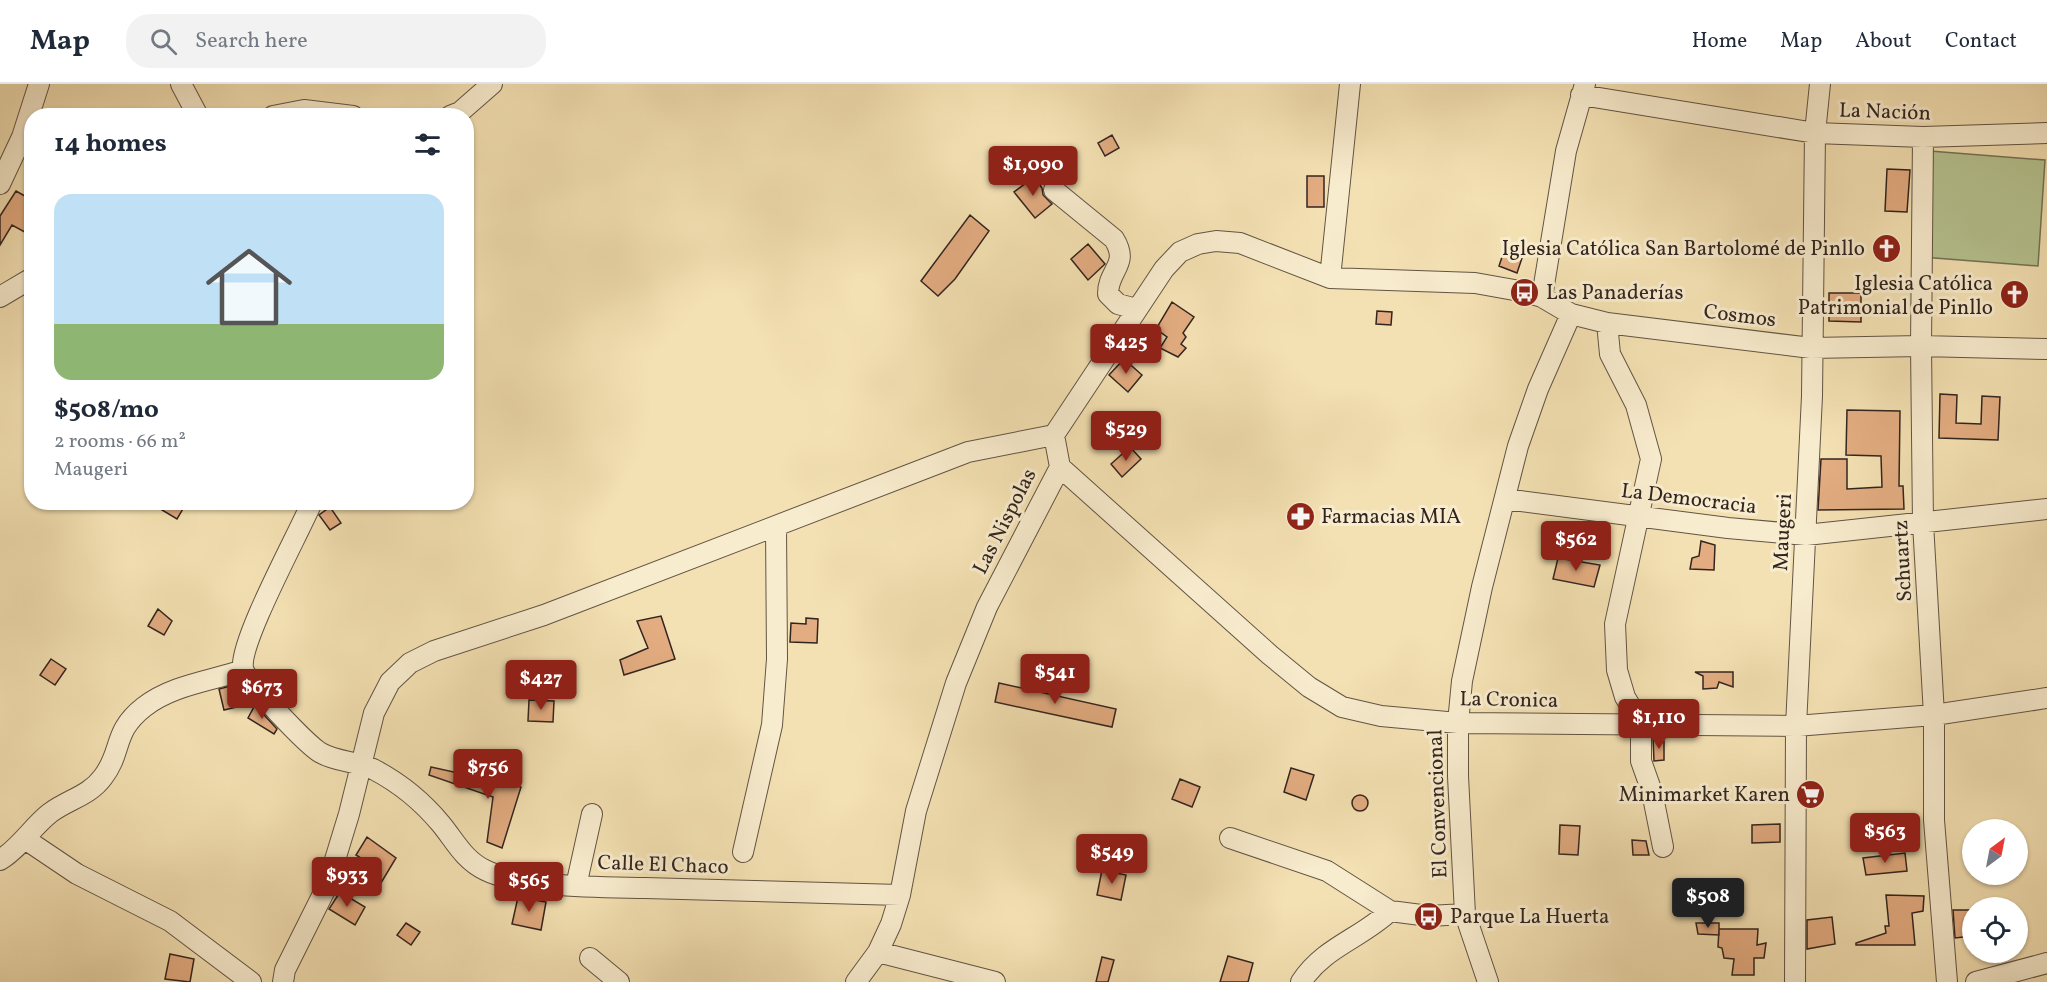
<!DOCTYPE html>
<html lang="en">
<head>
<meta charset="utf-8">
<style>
  body { margin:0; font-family:Vollkorn,serif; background:#f2f2f3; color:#1f2937; height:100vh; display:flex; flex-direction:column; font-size:22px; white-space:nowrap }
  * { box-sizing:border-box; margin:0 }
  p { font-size:20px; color:#747a83 }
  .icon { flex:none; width:33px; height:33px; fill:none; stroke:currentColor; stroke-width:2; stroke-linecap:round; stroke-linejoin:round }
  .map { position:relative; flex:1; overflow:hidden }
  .sheet { position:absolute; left:24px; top:24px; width:450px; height:402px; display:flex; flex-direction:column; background:#fff; border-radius:24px; box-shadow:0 2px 4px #0004 }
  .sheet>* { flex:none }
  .needle { width:39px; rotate:32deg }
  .buttons { position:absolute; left:1962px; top:735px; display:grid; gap:12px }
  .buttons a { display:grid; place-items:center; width:66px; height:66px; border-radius:50%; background:#fff; box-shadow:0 2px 4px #0004; font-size:30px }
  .price { position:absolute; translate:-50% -51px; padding:0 14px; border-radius:6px; background:#8f2418; color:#fff; font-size:20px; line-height:39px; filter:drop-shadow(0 2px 3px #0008) }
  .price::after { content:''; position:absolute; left:50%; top:36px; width:18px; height:14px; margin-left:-9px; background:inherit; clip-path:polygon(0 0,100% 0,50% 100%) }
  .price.active { background:#222; color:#fff }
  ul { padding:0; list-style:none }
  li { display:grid; align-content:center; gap:12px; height:318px; padding:0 30px }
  li span { display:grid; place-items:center; height:186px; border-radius:18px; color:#555 }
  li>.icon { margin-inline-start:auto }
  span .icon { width:108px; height:108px; fill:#fffc; stroke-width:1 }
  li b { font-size:26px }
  h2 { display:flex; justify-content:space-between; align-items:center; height:72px; padding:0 30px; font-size:26px }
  header { display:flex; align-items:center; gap:36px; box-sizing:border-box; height:84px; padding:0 30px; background:#fff; border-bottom:2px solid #e0e1e3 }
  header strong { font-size:28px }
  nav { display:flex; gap:33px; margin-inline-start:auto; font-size:21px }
  .search { width:420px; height:54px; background:#f2f2f3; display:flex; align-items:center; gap:15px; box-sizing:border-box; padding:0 21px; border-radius:24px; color:#747a83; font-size:22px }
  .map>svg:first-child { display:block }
</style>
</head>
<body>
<header>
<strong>Map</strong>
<div class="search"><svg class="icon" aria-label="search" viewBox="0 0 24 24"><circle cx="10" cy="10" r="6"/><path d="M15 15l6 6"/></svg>Search here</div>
<nav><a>Home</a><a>Map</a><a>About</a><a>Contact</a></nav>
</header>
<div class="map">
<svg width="2047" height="898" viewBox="0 0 2047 898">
  <rect width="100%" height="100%" fill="#f4e1b3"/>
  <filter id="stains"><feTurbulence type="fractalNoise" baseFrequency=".00333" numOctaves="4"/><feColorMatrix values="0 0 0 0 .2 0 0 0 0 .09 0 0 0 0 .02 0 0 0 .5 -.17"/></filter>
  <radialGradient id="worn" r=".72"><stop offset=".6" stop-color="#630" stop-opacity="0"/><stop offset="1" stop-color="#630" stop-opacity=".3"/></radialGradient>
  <!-- green -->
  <path fill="#b6c491" stroke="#747458" stroke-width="1.5" d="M 1930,67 L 2045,76 L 2038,182 L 1922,173 Z"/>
  <!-- building -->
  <path fill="#e3ac81" stroke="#32251f" stroke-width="1.5" d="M 1112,51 L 1119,64 L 1105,72 L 1098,59 Z
    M 1887,85 L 1910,86 L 1907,128 L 1885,127 Z
    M 1307,92 L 1324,92 L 1324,123 L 1307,123 Z
    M 1034,93 L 1042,104 L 1043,111 L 1052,120 L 1035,134 L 1014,108 Z
    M 16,107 L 32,116 L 32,152 L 12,141 L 0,161 L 0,132 Z
    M 970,131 L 989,147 L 955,195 L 938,212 L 921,197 Z
    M 1088,160 L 1105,180 L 1088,196 L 1071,175 Z
    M 1504,167 L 1522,174 L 1517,189 L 1499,182 Z
    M 1829,209 L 1861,209 L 1861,238 L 1829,237 Z
    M 1172,218 L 1194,233 L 1183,249 L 1186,253 L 1181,260 L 1186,264 L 1178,273 L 1160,264 L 1167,253 L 1156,245 Z
    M 1377,227 L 1392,228 L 1391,241 L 1376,240 Z
    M 1124,275 L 1142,291 L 1128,308 L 1109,291 Z
    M 1940,310 L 1957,311 L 1956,339 L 1981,340 L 1982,312 L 2000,313 L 1998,356 L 1939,354 Z
    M 1847,326 L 1900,327 L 1899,402 L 1903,402 L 1904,425 L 1818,426 L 1821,375 L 1847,375 L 1847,405 L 1882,403 L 1881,372 L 1846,371 Z
    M 1130,363 L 1141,375 L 1122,393 L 1111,380 Z
    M 167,418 L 187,418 L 177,435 L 162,426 Z
    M 330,423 L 341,439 L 330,446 L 319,431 Z
    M 1701,457 L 1715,461 L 1714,486 L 1690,485 L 1692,474 L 1699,472 Z
    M 1558,474 L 1600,481 L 1594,503 L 1553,495 Z
    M 158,525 L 172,537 L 164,551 L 148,542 Z
    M 661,532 L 675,575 L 624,591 L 620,576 L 648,564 L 637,537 Z
    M 806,534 L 818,535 L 817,559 L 790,558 L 791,539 L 806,540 Z
    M 51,575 L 66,585 L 55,601 L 40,591 Z
    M 1695,588 L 1733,588 L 1733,603 L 1719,598 L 1717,604 L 1703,605 L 1703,592 Z
    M 999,599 L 1116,625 L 1112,643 L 995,618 Z
    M 238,600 L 247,611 L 249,620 L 224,626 L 219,605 Z
    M 529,616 L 554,617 L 553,638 L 528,637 Z
    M 255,621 L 277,645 L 274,650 L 248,634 Z
    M 1653,653 L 1664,657 L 1664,676 L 1654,677 Z
    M 431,683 L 521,703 L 502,764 L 487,758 L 493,713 L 429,691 Z
    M 1291,684 L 1314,691 L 1306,716 L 1284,708 Z
    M 1180,695 L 1200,703 L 1192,723 L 1172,715 Z
    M1352 719a8 8 0 1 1 16 0a8 8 0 1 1-16 0Z
    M 1780,740 L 1780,758 L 1752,759 L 1752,741 Z
    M 1560,741 L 1580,742 L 1578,771 L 1559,770 Z
    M 367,753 L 396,774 L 381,799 L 367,790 L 372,781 L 356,771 Z
    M 1632,756 L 1646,757 L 1649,771 L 1633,771 Z
    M 1905,769 L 1907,787 L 1866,791 L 1863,774 Z
    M 1102,786 L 1126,791 L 1121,816 L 1097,811 Z
    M 340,808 L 365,823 L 355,841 L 329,825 Z
    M 1886,811 L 1924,812 L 1923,827 L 1912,829 L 1915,861 L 1856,861 L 1856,859 L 1886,849 L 1885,842 L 1889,842 Z
    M 518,813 L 546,818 L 541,846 L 512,840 Z
    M 1953,826 L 1972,826 L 1972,852 L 1955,854 Z
    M 1832,833 L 1835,860 L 1807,865 L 1807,836 Z
    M 406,839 L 420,848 L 411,861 L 397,851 Z
    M 1696,839 L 1719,839 L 1719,851 L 1698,850 Z
    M 1719,845 L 1758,845 L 1757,861 L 1766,859 L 1764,874 L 1754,874 L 1754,891 L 1732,891 L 1734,875 L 1724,874 L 1722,864 L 1718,863 Z
    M 170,870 L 194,875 L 190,898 L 165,895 Z
    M 1228,872 L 1253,879 L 1248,898 L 1220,898 Z
    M 1102,873 L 1114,876 L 1108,898 L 1096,898 Z"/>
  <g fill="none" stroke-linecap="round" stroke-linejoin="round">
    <defs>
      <path id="minor" d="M 181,0 L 198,32
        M 1581,11 L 1815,49 L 1923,53 L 2047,49
        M 273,32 L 304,26 L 353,32
        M 450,32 L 460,28 L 492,0
        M 1923,53 L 1921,262 L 1923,439 L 1934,631 L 1934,736 L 1947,898
        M 0,100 L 22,53 L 39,0
        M 1054,106 L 1114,155 C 1130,181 1108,185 1108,210 L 1118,220 L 1136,225
        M 1330,194 L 1350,0
        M 0,213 L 32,194
        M 1542,213 L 1566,67 L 1585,0
        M 1607,239 L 1610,270 L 1636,321 L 1651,375 L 1615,540 L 1617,586 L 1625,613 L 1641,640 L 1641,677 L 1652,708 L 1663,763
        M 1060,383 L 1270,571 L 1309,603 L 1342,623 L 1381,632 L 1458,639 L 1796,642 L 1934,631 L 2047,614
        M 1505,415 L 1728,444 L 1806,451 L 2047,425
        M 312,418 C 299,449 239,558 243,584 C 245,596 308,662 321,669 C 337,678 356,677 373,685 C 400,699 422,717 441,740 C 455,757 464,776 485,786 C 521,804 603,803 645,804 C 730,806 815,809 900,811
        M 1230,754 L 1327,787 L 1390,827
        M 25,755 L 77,790 L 170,837 L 251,898
        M 743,768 L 772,641 L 777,575 L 776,443
        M 0,776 C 20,764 32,743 50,729 C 69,715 89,712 103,693 C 123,667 112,648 144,623 C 172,601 211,597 243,586
        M 576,802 L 592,730
        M 878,868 L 995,898
        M 590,874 L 619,898
        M 283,898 L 285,886 L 327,802 L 349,730 L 374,629 L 390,598 L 410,579 L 434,567 L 544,531 L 968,368 L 1054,351
        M 856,898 L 878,868 L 891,840 L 900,811 L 916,727 L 956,599 L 987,523 L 1060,383 L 1054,351 L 1164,185 L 1180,168 L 1198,160 L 1216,157 L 1240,159 L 1330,194 L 1475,199 L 1525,208 L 1542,213 L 1571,230 L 1607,239 L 1811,264 L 1921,262 L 2047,265
        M 1301,898 C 1324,863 1360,855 1390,827 L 1429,832 L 1465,830
        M 1488,898 L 1465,830 L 1458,692 L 1458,639 L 1462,597 L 1482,503 L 1518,362 L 1538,305 L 1571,230
        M 1795,898 L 1796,642 L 1812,312 L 1815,49 L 1820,0
        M 1976,898 L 2047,879"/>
    </defs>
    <!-- minor casing -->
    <use href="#minor" stroke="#625444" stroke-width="22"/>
    <!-- minor -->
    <use href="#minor" stroke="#f8ecce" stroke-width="20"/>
  </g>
  <!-- icons -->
  <defs>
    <symbol id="church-disc" viewBox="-11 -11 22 22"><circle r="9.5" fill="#8f2418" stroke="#f8ecce"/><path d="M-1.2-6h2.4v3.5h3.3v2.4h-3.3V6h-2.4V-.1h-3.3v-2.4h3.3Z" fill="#fff"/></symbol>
    <symbol id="bus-disc" viewBox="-11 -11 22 22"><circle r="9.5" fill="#8f2418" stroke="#f8ecce"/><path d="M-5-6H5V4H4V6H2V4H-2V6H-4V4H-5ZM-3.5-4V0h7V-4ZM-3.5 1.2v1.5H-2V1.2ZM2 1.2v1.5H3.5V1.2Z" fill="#fff"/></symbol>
    <symbol id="pharmacy-disc" viewBox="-11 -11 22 22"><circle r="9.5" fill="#8f2418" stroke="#f8ecce"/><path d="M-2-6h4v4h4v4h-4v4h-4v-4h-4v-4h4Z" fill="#fff"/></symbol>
    <symbol id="supermarket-disc" viewBox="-11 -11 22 22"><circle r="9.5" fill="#8f2418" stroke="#f8ecce"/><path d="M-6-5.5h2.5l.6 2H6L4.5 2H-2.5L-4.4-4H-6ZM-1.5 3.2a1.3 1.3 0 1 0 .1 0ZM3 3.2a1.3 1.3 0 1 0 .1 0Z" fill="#fff"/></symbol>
  </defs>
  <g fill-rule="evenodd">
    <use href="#church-disc" x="1870" y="148" width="33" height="33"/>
    <use href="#bus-disc" x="1508" y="192" width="33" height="33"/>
    <use href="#church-disc" x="1998" y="194" width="33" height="33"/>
    <use href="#pharmacy-disc" x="1284" y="416" width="33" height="33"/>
    <use href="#supermarket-disc" x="1794" y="694" width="33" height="33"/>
    <use href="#bus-disc" x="1412" y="816" width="33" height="33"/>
  </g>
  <g text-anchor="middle" stroke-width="6" stroke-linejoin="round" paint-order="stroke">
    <!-- street labels -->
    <g font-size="21" fill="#32251f" stroke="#f8ecce">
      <text transform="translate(1885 27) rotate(2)" y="7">La Nación</text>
      <text transform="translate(1740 231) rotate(7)" y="7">Cosmos</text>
      <text transform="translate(1689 414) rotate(7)" y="7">La Democracia</text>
      <text transform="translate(1004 437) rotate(-63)" y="7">Las Nispolas</text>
      <text transform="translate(1782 448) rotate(-87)" y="7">Maugeri</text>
      <text transform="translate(1902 477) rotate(-93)" y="7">Schuartz</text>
      <text transform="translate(1509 615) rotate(1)" y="7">La Cronica</text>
      <text transform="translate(1437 720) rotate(-92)" y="7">El Convencional</text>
      <text transform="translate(663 780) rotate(2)" y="7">Calle El Chaco</text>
    </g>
    <!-- poi labels -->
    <g font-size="21" fill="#32251f" stroke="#f8ecce" text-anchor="end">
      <text x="1865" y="171">Iglesia Católica San Bartolomé de Pinllo</text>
      <text x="1993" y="206">Iglesia Católica<tspan x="1993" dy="24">Patrimonial de Pinllo</tspan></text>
      <text x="1546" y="215" text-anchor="start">Las Panaderías</text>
      <text x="1321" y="439" text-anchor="start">Farmacias MIA</text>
      <text x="1790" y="717">Minimarket Karen</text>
      <text x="1450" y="839" text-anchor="start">Parque La Huerta</text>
    </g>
  </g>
  <rect width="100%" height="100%" filter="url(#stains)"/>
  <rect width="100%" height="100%" fill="url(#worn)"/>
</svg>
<div class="buttons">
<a><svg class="needle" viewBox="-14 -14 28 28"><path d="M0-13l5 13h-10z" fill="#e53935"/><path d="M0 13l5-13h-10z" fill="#747a83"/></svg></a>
<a><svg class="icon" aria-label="locate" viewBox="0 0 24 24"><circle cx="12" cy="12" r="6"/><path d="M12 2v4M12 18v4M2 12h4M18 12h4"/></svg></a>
</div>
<b class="price" style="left:1033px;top:113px">$1,090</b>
<b class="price" style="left:1126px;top:291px">$425</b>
<b class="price" style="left:1126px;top:378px">$529</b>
<b class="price" style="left:1576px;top:488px">$562</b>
<b class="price" style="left:1055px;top:621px">$541</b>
<b class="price" style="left:541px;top:627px">$427</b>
<b class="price" style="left:262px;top:636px">$673</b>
<b class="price" style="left:1659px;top:666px">$1,110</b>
<b class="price" style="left:488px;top:716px">$756</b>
<b class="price" style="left:1885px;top:780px">$563</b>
<b class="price" style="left:1112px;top:801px">$549</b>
<b class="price" style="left:347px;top:824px">$933</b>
<b class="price" style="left:529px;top:829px">$565</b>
<b class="price active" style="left:1708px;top:845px">$508</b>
<section class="sheet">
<h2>14 homes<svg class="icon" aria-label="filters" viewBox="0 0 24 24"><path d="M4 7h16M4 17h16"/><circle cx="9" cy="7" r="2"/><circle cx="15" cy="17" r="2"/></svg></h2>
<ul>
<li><span style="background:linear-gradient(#bfe0f5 70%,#8fb573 0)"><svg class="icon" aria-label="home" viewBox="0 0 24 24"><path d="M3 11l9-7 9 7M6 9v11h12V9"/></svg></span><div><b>$508/mo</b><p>2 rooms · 66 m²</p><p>Maugeri</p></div></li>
</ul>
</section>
</div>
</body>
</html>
